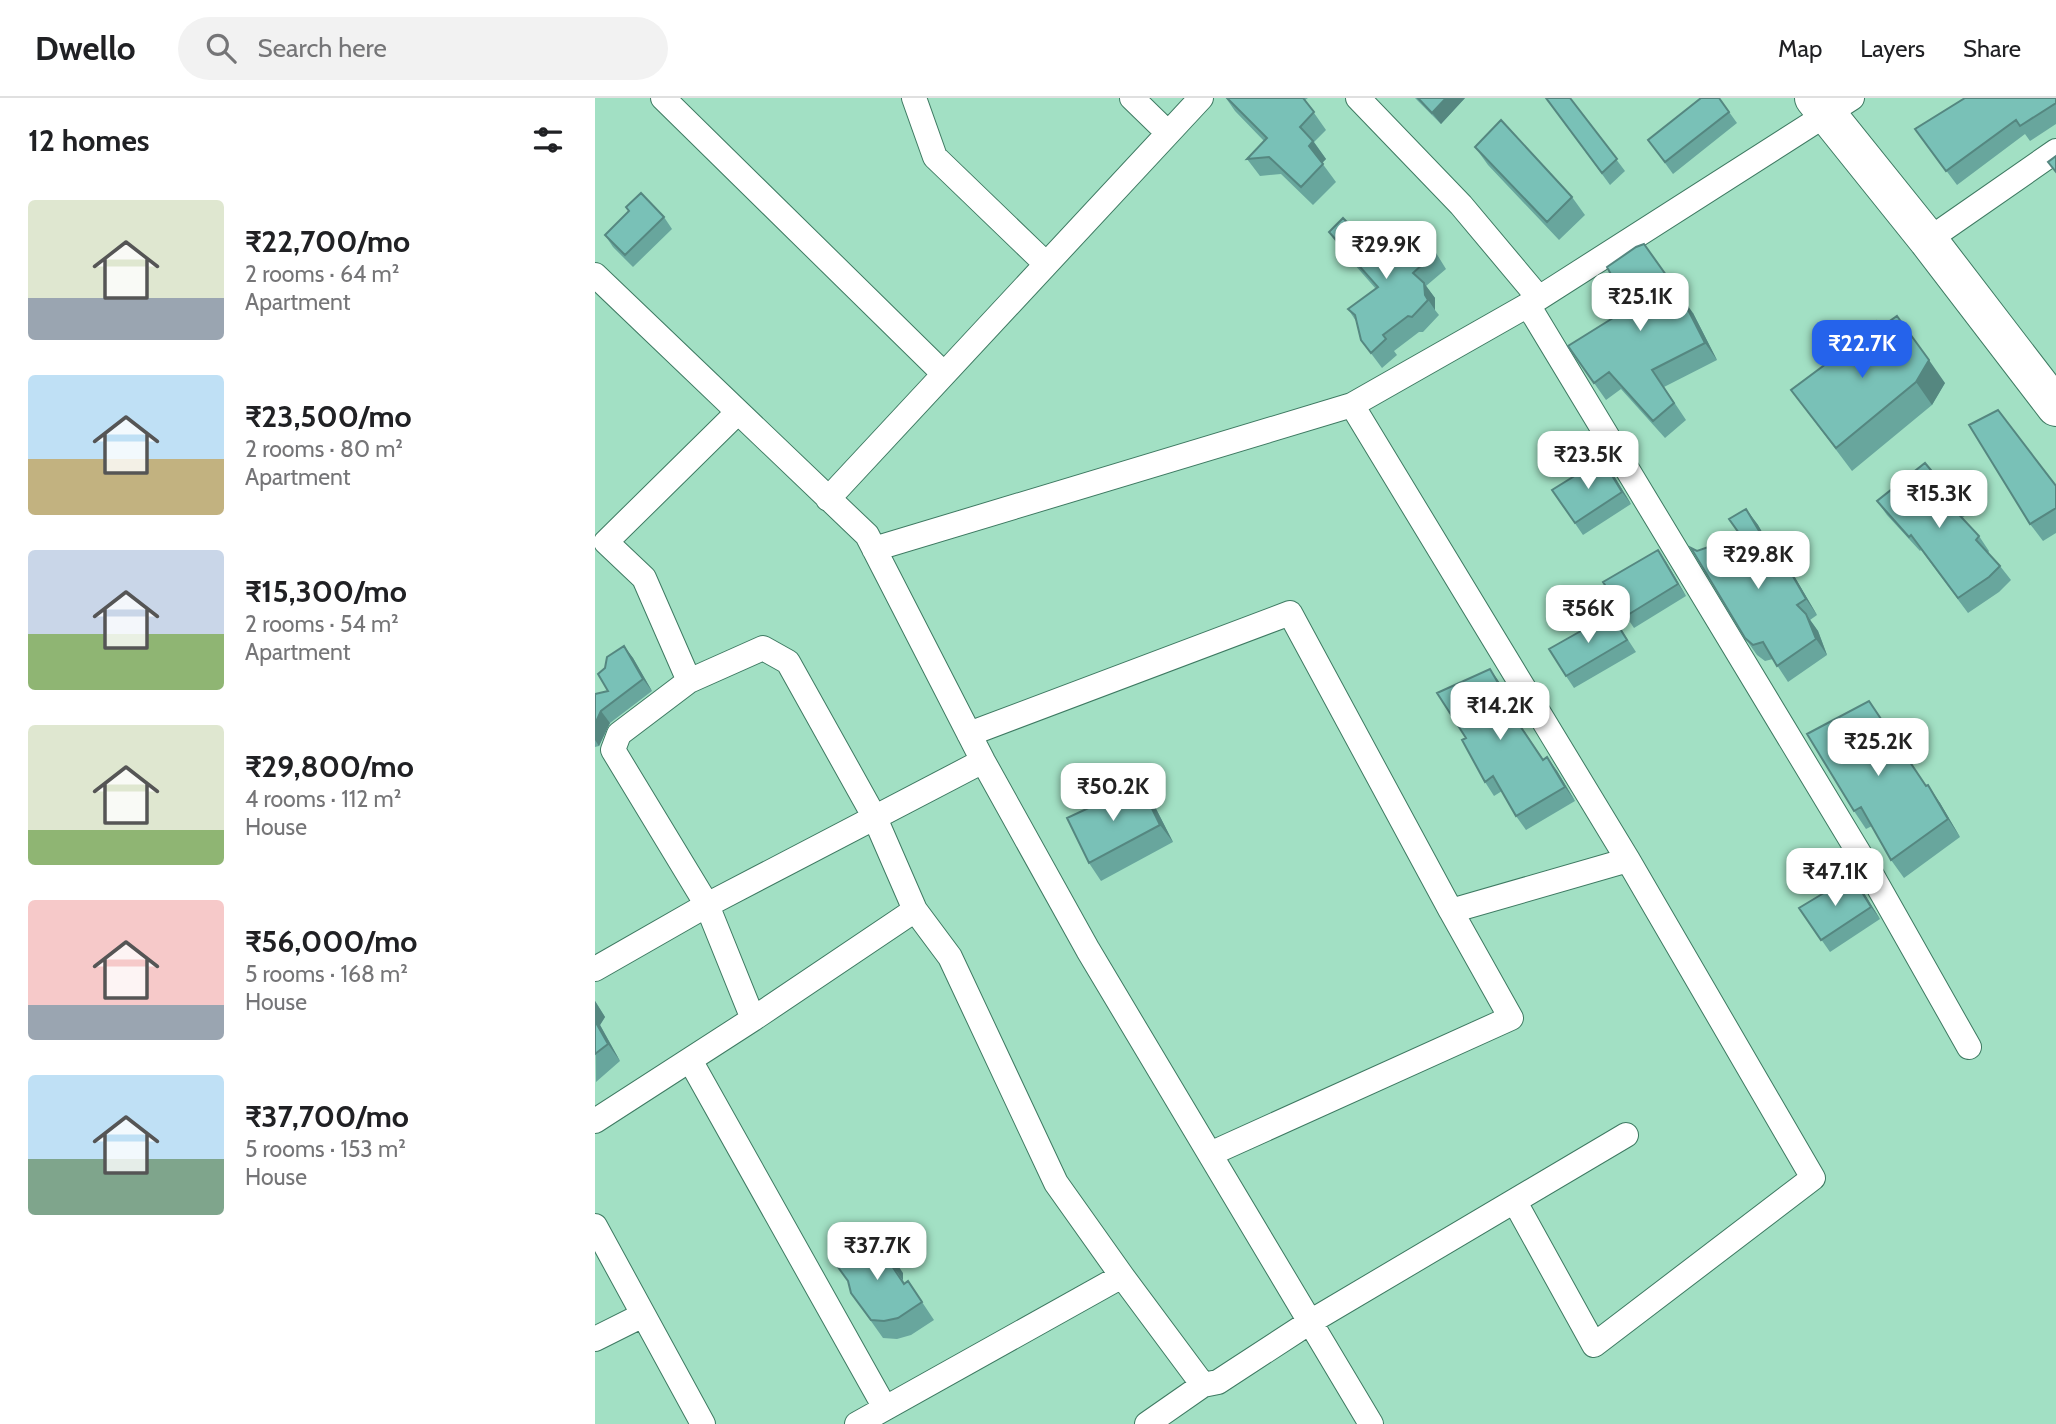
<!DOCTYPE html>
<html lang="en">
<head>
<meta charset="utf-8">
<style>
  body { margin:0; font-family:Cabin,sans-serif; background:#f2f2f2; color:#202124; height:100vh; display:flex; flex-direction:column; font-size:26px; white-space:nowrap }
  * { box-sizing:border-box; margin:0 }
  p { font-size:23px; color:#757577 }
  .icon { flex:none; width:38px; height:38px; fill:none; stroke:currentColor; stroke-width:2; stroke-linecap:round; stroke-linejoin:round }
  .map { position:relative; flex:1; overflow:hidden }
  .sheet { display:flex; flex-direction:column; background:#fff; width:595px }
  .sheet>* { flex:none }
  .price { position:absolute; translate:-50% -60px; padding:0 16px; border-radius:14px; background:#fff; color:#222; font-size:23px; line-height:46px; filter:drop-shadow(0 2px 4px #0008) }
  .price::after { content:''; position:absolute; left:50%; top:42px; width:21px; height:16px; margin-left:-10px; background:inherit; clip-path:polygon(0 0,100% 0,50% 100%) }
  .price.on { background:#2563eb; color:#fff }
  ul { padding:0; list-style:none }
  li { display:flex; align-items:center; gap:21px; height:175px; padding:0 28px }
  li span { display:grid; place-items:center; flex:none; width:196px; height:140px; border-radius:7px; color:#555 }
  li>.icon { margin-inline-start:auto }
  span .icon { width:84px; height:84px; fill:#fffc; stroke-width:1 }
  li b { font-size:30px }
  h2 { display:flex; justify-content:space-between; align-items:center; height:84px; padding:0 28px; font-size:30px }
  header { display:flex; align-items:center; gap:42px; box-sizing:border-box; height:98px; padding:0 35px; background:#fff; border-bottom:2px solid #e0e0e0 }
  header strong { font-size:33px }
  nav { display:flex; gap:38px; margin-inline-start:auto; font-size:24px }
  .search { width:490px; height:63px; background:#f2f2f2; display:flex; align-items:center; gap:18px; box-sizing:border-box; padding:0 24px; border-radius:38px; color:#757577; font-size:26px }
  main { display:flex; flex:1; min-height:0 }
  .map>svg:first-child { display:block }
</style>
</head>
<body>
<header>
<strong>Dwello</strong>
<div class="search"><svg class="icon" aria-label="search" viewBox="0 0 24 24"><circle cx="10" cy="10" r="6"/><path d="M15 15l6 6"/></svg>Search here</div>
<nav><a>Map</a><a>Layers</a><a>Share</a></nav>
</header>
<main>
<section class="sheet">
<h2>12 homes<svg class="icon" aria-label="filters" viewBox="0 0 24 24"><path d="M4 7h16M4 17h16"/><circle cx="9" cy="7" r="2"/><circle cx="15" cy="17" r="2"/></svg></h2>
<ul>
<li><span style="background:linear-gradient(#dfe7d0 70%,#9aa5b1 0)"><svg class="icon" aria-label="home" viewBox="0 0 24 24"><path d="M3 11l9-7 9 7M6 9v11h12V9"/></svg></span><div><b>₹22,700/mo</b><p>2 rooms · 64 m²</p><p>Apartment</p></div></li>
<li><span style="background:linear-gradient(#bfe0f5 60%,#c2b280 0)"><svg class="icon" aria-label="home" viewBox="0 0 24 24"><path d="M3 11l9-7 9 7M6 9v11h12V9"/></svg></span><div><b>₹23,500/mo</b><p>2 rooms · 80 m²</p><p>Apartment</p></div></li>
<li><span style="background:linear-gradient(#c9d6e8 60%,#8fb573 0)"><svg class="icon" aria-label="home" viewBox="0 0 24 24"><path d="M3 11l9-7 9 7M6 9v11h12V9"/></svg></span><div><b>₹15,300/mo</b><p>2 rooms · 54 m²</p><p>Apartment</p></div></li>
<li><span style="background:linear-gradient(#dfe7d0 75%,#8fb573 0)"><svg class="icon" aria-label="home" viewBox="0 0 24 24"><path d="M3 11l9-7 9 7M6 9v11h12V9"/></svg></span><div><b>₹29,800/mo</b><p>4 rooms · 112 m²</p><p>House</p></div></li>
<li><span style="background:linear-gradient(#f6c9c9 75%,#9aa5b1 0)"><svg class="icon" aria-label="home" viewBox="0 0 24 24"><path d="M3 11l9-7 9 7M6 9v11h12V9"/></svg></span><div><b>₹56,000/mo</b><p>5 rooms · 168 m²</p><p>House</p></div></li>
<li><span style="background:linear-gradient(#bfe0f5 60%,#7fa58c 0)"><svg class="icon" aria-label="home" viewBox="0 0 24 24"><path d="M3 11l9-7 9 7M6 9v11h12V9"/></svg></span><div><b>₹37,700/mo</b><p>5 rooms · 153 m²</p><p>House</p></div></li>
</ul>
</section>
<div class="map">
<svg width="1461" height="1326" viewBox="0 0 1461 1326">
  <rect width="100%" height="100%" fill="#a2e0c4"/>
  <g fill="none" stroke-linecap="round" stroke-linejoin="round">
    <defs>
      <path id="minor" d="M 68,0 L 349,276
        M 319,0 L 340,59 L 451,166
        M 537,0 L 573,35
        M 763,0 L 866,107 L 944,200
        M 1333,142 L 1461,53
        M 0,177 L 272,437 L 388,663 L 493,852 L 776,1326
        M 933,207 L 1270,765 L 1374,949
        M 757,307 L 1033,762 L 1218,1080 L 999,1247 L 920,1104
        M 233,401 L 606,0
        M 279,451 L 757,307 L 933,207 L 1257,0
        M 94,583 L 49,480 L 11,444 L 143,314
        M 374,636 L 695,515 L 856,813 L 1033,762
        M 320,812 L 355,859 L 461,1085 L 527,1178 L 608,1287
        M 0,871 L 112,807 L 388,663
        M 95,962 L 290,1310
        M 0,1023 L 158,921 L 112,807 L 18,652 L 24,636 L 94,583 L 168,550 L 193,564 L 280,720 L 320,812 L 158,921
        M 615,1056 L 916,920 L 856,813
        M 0,1128 L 108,1326
        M 0,1241 L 48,1217
        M 262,1326 L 527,1178
        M 552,1326 L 608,1287 L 623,1284 L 715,1224 L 1031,1037"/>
      <path id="primary" d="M 1219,0 L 1333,142 L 1461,309"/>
    </defs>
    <!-- minor casing -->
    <use href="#minor" stroke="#3e7a62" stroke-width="26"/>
    <!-- primary casing -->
    <use href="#primary" stroke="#3e7a62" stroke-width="40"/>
    <!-- minor -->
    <use href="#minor" stroke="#fff" stroke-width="24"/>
    <!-- primary -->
    <use href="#primary" stroke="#fff" stroke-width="38"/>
  </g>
  <!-- wall -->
  <path fill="#68a69d" d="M 631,0 L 713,0 L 710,2 L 731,32 L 719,44 L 731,61 L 727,65 L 741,84 L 718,107 L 686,76 L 665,78 L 652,61 L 669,43 L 640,13 Z
    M 820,0 L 870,0 L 846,26 Z
    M 951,0 L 975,0 L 1030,73 L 1015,87 Z
    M 1124,0 L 1142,25 L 1078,76 L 1053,42 Z
    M 1461,0 L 1461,26 L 1435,43 L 1430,36 L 1362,87 L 1320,31 Z
    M 880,49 L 977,99 L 990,117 L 964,142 L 893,67 Z
    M 31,109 L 69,119 L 77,131 L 38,169 L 18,149 L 10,137 L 34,113 Z
    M 734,134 L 786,159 L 838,150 L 851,171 L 831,188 L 840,200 L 840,212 L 844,217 L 828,234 L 824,234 L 799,253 L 802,257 L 787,270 L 766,242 L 761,223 L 753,211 L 781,191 L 745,150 Z
    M 1098,215 L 1122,262 L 1069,289 L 1091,322 L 1070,340 L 1026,291 L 1011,302 L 973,248 Z
    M 1251,251 L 1350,285 L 1337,307 L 1257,373 L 1196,292 Z
    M 1016,373 L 1036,406 L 988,437 L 957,392 Z
    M 1461,388 L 1461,435 L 1448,443 L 1435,426 Z
    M 1361,402 L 1371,417 L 1367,420 L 1384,438 L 1394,453 L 1393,455 L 1405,468 L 1416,482 L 1404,494 L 1373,515 L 1326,452 L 1325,453 L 1292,417 L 1282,403 Z
    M 1151,411 L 1163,427 L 1180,457 L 1184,454 L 1195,471 L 1222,517 L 1215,522 L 1223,533 L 1232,557 L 1193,584 L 1178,561 L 1170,563 L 1162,557 L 1150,540 L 1102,453 L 1127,448 L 1146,438 Z
    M 1071,464 L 1091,498 L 1039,530 L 1008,484 Z
    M 1024,528 L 1041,554 L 979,590 L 971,578 Z
    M 29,548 L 38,560 L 57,593 L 15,625 L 4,648 L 0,649 L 0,596 L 13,593 L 10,570 Z
    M 905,585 L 922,616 L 919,618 L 948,661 L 962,673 L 980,703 L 931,732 L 921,718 L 907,693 L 899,698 L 890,684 L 871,640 Z
    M 1212,636 L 1331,688 L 1345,705 L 1365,739 L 1309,780 L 1296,762 L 1277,728 L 1271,731 L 1259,713 Z
    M 545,686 L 557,703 L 578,744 L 506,783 L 494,765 Z
    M 1257,778 L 1285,821 L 1235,854 L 1204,810 Z
    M 0,903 L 10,919 L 5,927 L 25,963 L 1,984 Z
    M 308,1175 L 308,1182 L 310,1186 L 313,1183 L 339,1222 L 316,1237 L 302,1241 L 288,1240 L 256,1195 Z"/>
  <!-- shaded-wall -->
  <path fill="#558780" d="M 851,0 L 870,0 L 846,26 L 837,15 Z
    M 718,43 L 731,61 L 726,66 L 714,48 Z
    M 1061,163 L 1098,215 L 1122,262 L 1110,245 Z
    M 829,185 L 840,200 L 840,212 L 830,197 Z
    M 1334,262 L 1350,285 L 1337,307 L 1321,284 Z
    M 1007,361 L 1016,373 L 1036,406 L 1027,394 Z
    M 1151,411 L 1163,427 L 1190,474 L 1179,458 Z
    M 1063,452 L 1071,464 L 1091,498 L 1083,486 Z
    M 1184,454 L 1195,471 L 1222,517 L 1211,501 Z
    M 1211,516 L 1223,533 L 1232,557 L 1221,541 Z
    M 29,548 L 38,560 L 57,593 L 48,581 Z
    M 895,571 L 905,585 L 922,616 L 913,602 Z
    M 6,613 L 15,625 L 4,648 L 0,642 L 0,626 Z
    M 952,659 L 962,673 L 980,703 L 970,689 Z
    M 545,686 L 557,703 L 578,744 L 565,727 Z
    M 1333,687 L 1345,705 L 1365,739 L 1353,721 Z
    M 1257,778 L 1266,790 L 1285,821 L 1276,809 Z
    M 0,903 L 10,919 L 5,927 L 25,963 L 13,946 L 0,923 Z
    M 296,1157 L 308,1175 L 308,1182 L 295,1165 Z"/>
  <!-- building -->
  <path fill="#79c1b7" stroke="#558780" stroke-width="2" d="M 632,0 L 708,0 L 719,14 L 705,29 L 718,43 L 714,48 L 728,66 L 706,89 L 674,59 L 652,61 L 672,40 Z
    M 823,0 L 851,0 L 837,15 Z
    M 951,0 L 975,0 L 1022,61 L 1007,75 Z
    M 1106,0 L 1124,0 L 1134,14 L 1070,64 L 1053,42 Z
    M 1370,0 L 1461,0 L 1461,5 L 1425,28 L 1421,22 L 1351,73 L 1320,31 Z
    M 906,22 L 977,99 L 952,124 L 880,49 Z
    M 1461,58 L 1461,74 L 1453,64 Z
    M 46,95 L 69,119 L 30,157 L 10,137 L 34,113 L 31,109 Z
    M 748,120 L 786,159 L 819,130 L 827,135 L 840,155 L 818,175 L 829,185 L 830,197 L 833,202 L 817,219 L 813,218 L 788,237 L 791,241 L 776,255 L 766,242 L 760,217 L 753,211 L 783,189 L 734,134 Z
    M 1049,146 L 1086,198 L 1110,245 L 1057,272 L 1079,305 L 1058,323 L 1014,274 L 999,285 L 973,248 L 1034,210 L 1012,169 L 1041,149 Z
    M 1302,218 L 1334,262 L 1321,284 L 1241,350 L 1196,292 L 1251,251 L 1282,223 L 1289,227 Z
    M 1403,312 L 1461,388 L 1461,410 L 1435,426 L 1374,327 Z
    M 1007,361 L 1027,394 L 980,425 L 957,392 Z
    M 1330,365 L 1361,402 L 1355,407 L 1384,438 L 1381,442 L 1405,468 L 1394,479 L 1363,500 L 1316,437 L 1314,439 L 1282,403 Z
    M 1151,411 L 1179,458 L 1184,454 L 1211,501 L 1202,507 L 1211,516 L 1221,541 L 1182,568 L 1168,544 L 1158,547 L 1150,540 L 1096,450 L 1102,453 L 1125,445 L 1126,448 L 1146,438 L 1134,421 Z
    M 1063,452 L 1083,486 L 1031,518 L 1008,484 Z
    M 1016,516 L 1032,542 L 971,578 L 954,551 Z
    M 29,548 L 48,581 L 6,613 L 0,626 L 0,596 L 13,593 L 3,576 L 10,570 L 12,559 Z
    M 895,571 L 913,602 L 909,604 L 948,662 L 952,659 L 970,689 L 921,718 L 898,678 L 890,684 L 867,642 L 871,640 L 842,595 Z
    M 1274,603 L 1331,688 L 1333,687 L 1353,721 L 1296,762 L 1266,709 L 1259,713 L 1212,636 Z
    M 545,686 L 565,727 L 494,765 L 472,720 Z
    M 1257,778 L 1276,809 L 1226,842 L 1204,810 Z
    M 0,923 L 13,946 L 0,956 Z
    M 281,1137 L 296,1157 L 295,1165 L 309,1186 L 313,1183 L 327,1204 L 303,1220 L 289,1223 L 276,1222 L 256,1195 L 253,1183 L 240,1165 L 273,1139 L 275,1141 Z"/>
</svg>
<b class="price" style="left:791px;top:183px">₹29.9K</b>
<b class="price" style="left:1045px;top:235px">₹25.1K</b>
<b class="price on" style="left:1267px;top:282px">₹22.7K</b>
<b class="price" style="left:993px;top:393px">₹23.5K</b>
<b class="price" style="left:1344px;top:432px">₹15.3K</b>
<b class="price" style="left:1163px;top:493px">₹29.8K</b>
<b class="price" style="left:993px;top:547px">₹56K</b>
<b class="price" style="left:905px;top:644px">₹14.2K</b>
<b class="price" style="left:1283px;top:680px">₹25.2K</b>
<b class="price" style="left:518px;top:725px">₹50.2K</b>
<b class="price" style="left:1240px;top:810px">₹47.1K</b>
<b class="price" style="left:282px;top:1184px">₹37.7K</b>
</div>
</main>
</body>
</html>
